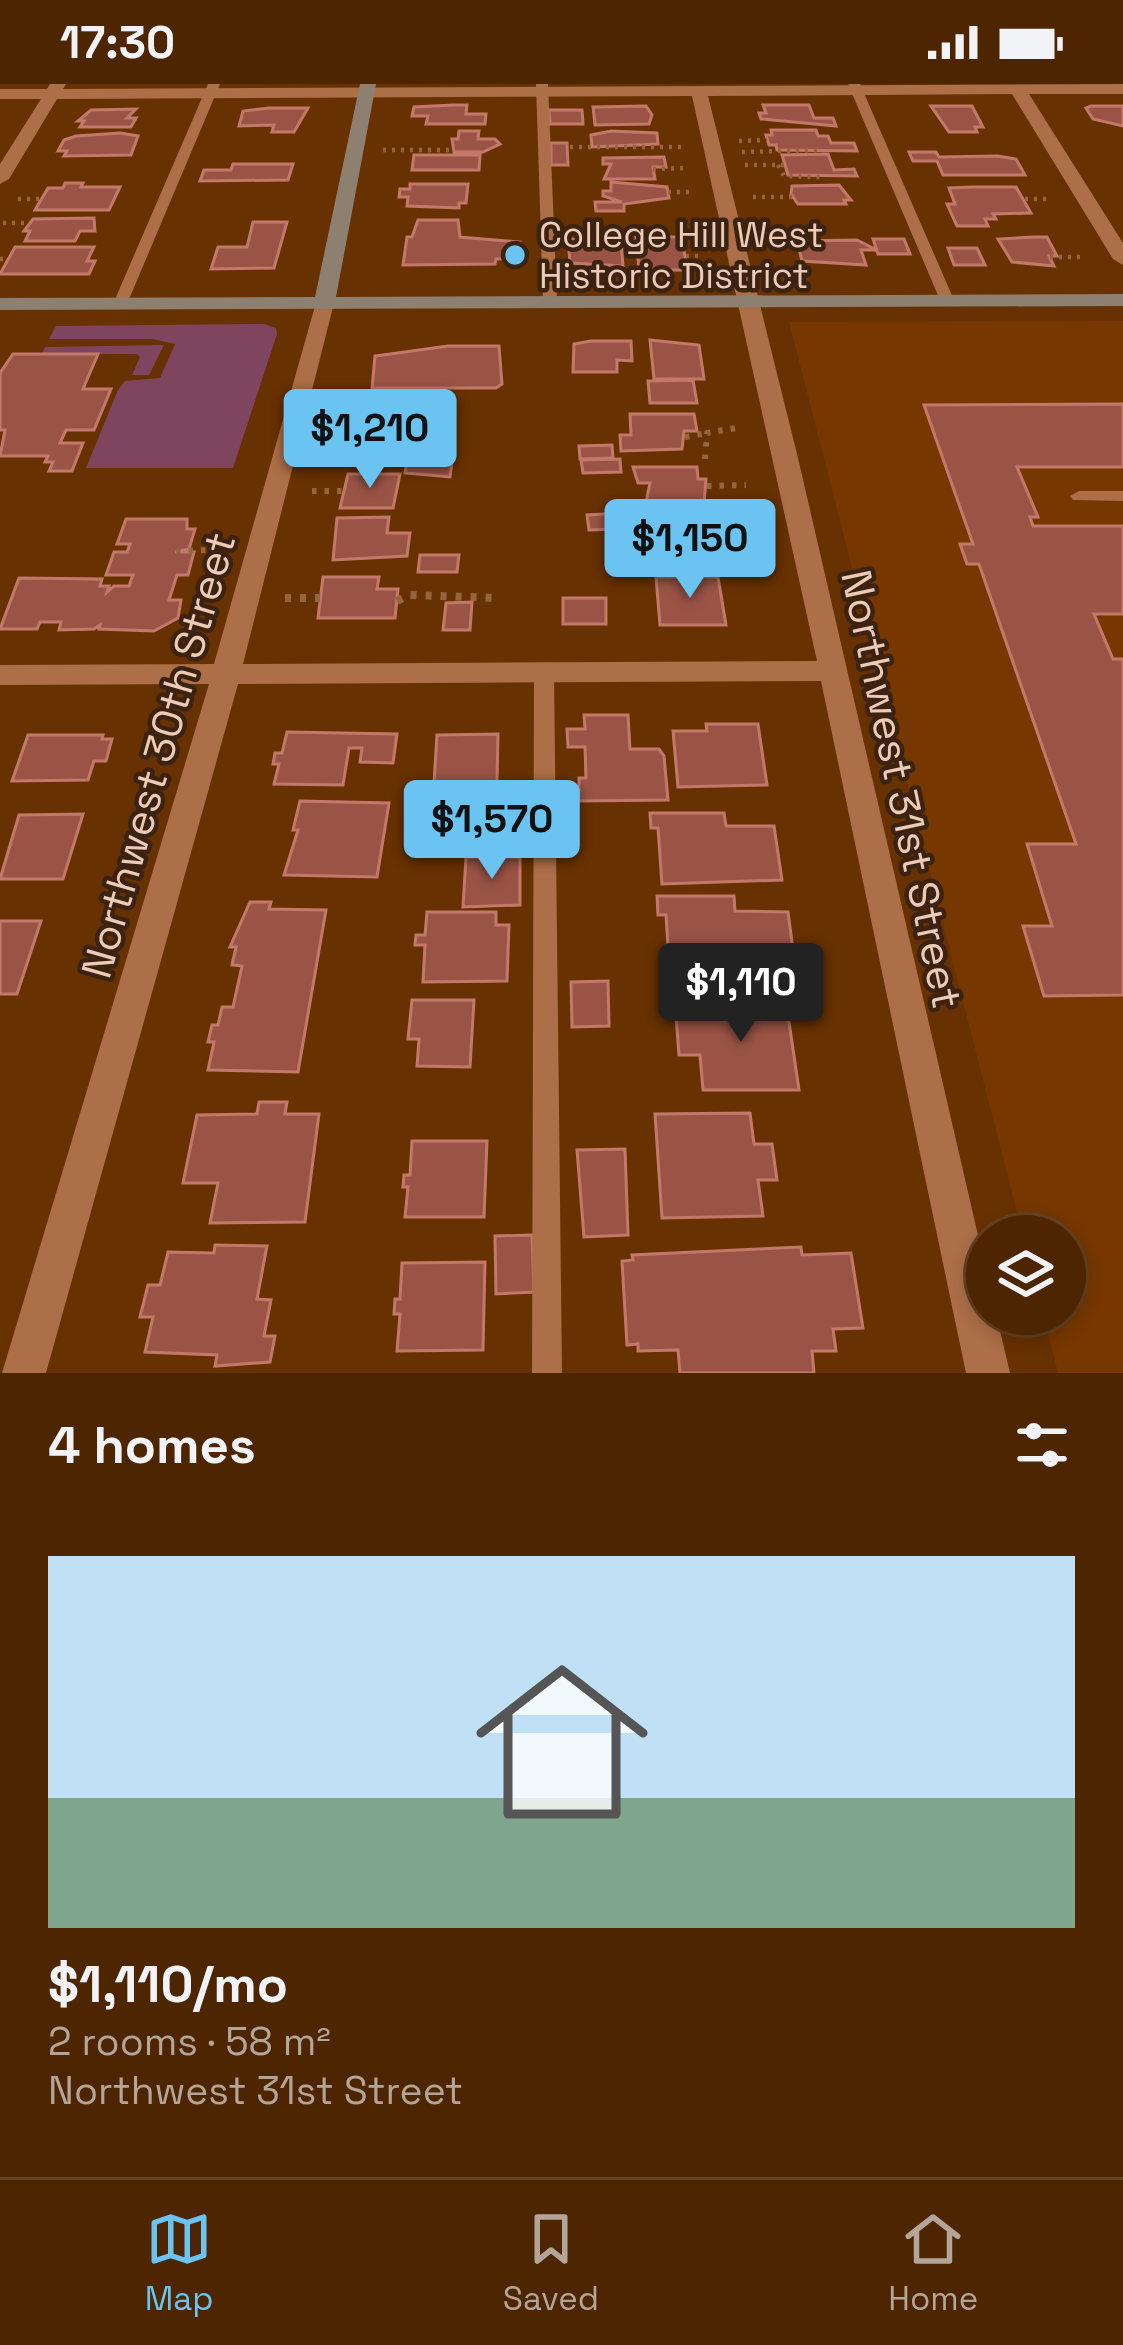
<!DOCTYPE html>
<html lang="en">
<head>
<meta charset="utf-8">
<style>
  body { margin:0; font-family:"Space Grotesk",sans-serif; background:#583110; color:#f1f3f6; height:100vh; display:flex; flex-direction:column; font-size:45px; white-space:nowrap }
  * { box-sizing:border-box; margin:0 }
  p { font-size:39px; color:#b3a599 }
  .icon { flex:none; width:66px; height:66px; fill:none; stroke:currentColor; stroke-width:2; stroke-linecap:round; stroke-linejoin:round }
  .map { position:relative; height:1289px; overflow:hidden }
  .drawer { display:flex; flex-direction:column; background:#4e2501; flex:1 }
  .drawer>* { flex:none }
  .buttons { position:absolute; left:966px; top:1131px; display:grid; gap:24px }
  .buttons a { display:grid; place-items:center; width:120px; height:120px; border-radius:50%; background:#4e2501; box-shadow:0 6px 18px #0003,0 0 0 3px #654223; font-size:60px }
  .price { position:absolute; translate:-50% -102px; padding:0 27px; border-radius:12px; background:#6ac3f1; color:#111; font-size:39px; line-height:78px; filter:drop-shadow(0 3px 6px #0008) }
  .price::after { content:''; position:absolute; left:50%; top:72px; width:36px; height:27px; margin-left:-18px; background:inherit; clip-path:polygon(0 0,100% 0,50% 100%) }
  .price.selected { background:#222; color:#fff }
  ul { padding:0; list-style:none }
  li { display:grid; align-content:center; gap:24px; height:636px; padding:0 48px }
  li span { display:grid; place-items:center; height:372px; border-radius:0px; color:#555 }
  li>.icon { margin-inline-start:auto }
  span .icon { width:216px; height:216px; fill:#fffc; stroke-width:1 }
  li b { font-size:51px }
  h2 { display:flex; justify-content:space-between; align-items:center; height:144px; padding:0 48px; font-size:51px }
  .status { display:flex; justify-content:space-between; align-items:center; height:84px; padding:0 60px; background:#4e2501; direction:ltr }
  .status svg { height:33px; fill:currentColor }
  .tabs { display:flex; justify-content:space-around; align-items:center; height:168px; border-top:3px solid #654223; background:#4e2501; font-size:33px; color:#b3a599 }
  .tabs a { display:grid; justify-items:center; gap:6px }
  .tabs .selected { color:#6ac3f1 }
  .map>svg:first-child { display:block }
</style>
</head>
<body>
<div class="status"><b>17:30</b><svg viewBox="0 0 49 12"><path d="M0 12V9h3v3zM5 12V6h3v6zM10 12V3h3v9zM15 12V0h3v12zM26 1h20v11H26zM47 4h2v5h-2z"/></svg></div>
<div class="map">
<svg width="1123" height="1289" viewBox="0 0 1123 1289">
  <rect width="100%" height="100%" fill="#683101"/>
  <!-- built -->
  <path fill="#763700" d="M 1123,237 L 1123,1289 L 1058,1289 L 1043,1230 L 1065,1230 L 1065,1152 L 1023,1152 L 789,238 Z"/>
  <!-- green -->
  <path fill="#7f455f" d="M 264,240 L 276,244 L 277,250 L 233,384 L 86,384 L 118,306 L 125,297 L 160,294 L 175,260 L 152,255 L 49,255 L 56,242 Z
    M 164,261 L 149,291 L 132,291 L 140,273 L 137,270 L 42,270 L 45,263 Z"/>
  <!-- building -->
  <path fill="#9a5446" stroke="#c3796a" stroke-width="3" d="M 453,21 L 467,21 L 466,30 L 486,30 L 485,40 L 426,40 L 428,32 L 412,32 L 414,23 Z
    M 763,21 L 809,21 L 814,34 L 833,34 L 836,42 L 761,35 L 759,29 L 766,29 Z
    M 646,22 L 652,31 L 649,40 L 595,41 L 593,23 Z
    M 931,22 L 972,22 L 983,43 L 975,43 L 977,48 L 949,48 Z
    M 1091,22 L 1123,22 L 1123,42 L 1093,35 L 1086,24 Z
    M 269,24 L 308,24 L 294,48 L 272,48 L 274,41 L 239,42 L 243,27 Z
    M 136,25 L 127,34 L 136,34 L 131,43 L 80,43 L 84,37 L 78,37 L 91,26 Z
    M 549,26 L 582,26 L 583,40 L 550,40 Z
    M 771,46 L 816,46 L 818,52 L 828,52 L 831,59 L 854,59 L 857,67 L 777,66 L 776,61 L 769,61 L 766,51 L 772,51 Z
    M 459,47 L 479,47 L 478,55 L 495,55 L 500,60 L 483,68 L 454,68 L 452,55 L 458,55 Z
    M 611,47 L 657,49 L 658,60 L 592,63 L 591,51 Z
    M 120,49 L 138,52 L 131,71 L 64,72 L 67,67 L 58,67 L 64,56 L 76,52 Z
    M 551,59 L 567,59 L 568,81 L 551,81 Z
    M 909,68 L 936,68 L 939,73 L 998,72 L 1016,75 L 1025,91 L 943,91 L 937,77 L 913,77 Z
    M 828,70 L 834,86 L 854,85 L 857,92 L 788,91 L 782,71 Z
    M 414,71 L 480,71 L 479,86 L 412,86 Z
    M 664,73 L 666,83 L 653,83 L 655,95 L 604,95 L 611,80 L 603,80 L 603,74 Z
    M 233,80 L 293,80 L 288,96 L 200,97 L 204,86 L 231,86 Z
    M 611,98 L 667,103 L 669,114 L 624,120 L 624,127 L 596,127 L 595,118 L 622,118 L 603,112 L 603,107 L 611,107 Z
    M 65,99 L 83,99 L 81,103 L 120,103 L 109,126 L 35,126 L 48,104 L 63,104 Z
    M 410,100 L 468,100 L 466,119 L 459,119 L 459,124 L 407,122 L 408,113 L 399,113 L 400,105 L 410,105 Z
    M 839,101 L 851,116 L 844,116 L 846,120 L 798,120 L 791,110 L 792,102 Z
    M 972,103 L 1016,103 L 1031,129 L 993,130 L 996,135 L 985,135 L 988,142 L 957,142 L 947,120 L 955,120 L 949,104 Z
    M 94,134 L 95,147 L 80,147 L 75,157 L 25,157 L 30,147 L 24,147 L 33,135 Z
    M 418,136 L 458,136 L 460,153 L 520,158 L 519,175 L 496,175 L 495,180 L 403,181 L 407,153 L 412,153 Z
    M 253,138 L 287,138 L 274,184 L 211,185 L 218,163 L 247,163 Z
    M 636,153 L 681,153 L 688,186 L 639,186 Z
    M 1034,153 L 1047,153 L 1057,172 L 1049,172 L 1054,182 L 1012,178 L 998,155 Z
    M 568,155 L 621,157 L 623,182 L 570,179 Z
    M 873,155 L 904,155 L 910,170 L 878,170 Z
    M 857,156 L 877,166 L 861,166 L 866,181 L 802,177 L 797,157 Z
    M 15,163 L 94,163 L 87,177 L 95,177 L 89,190 L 0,190 Z
    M 948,164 L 977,164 L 985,181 L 954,181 Z
    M 650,256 L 699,261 L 704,295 L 654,295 Z
    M 591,257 L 631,257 L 632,277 L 617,276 L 617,288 L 573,288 L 574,260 Z
    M 499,262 L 502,300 L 496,304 L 372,304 L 375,272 L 448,262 Z
    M 13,270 L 98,270 L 83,305 L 111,305 L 94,346 L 66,346 L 60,359 L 83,359 L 72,387 L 49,387 L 53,378 L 45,378 L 48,372 L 0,372 L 5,346 L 0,346 L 0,289 Z
    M 693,296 L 697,319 L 650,319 L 648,297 Z
    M 1123,320 L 1123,383 L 1017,383 L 1038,433 L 1030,433 L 1033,442 L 1123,442 L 1123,530 L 1094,530 L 1113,575 L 1123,575 L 1123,911 L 1044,912 L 1023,842 L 1052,842 L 1027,760 L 1076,760 L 979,480 L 967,480 L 960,460 L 973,460 L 924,321 Z
    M 630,330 L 694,330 L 697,347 L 684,347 L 682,365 L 621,367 L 620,351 L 631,351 Z
    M 359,336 L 411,336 L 403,370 L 353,370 Z
    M 612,361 L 613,374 L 580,375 L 579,362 Z
    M 407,375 L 445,375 L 452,378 L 450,393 L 405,389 Z
    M 620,375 L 621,388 L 583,389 L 581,376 Z
    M 633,383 L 697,383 L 698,395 L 706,395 L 704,420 L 646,418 L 650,399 L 638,399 Z
    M 348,390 L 400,390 L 393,424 L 340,424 Z
    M 622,429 L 625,445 L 589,446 L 587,431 Z
    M 389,433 L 387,449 L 410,449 L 407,472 L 333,476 L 337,434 Z
    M 126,435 L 187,435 L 187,445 L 195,445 L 189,465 L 175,468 L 194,468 L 188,491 L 177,491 L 169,516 L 181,516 L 178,534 L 154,547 L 99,545 L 100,541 L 94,545 L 59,546 L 61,538 L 40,538 L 37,545 L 0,545 L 19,494 L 102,495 L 100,502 L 109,502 L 107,508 L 114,502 L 129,502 L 133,491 L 106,491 L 114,468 L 127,468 L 130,460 L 117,460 Z
    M 658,439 L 658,443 L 712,443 L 715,463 L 706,463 L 708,476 L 637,479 L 635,443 Z
    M 420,471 L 459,471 L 457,488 L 418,488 Z
    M 323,493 L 379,493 L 377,505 L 398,505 L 395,534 L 318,534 Z
    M 656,493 L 718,493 L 726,541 L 660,541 Z
    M 563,514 L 606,514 L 606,540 L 563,540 Z
    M 472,518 L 470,546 L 443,546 L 446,519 Z
    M 584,631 L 628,631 L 630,665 L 659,665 L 664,672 L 668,716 L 579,717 L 579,694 L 586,694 L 585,663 L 568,663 L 567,645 L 585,645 Z
    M 706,640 L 758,640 L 767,701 L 678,703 L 673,647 L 707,647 Z
    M 287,648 L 397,650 L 393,679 L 360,678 L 362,664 L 349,664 L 343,701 L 274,700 L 279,680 L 273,680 L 275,669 L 282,669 Z
    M 498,650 L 497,698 L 434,699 L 437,651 Z
    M 28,651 L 103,651 L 102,655 L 112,655 L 106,677 L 94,677 L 88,696 L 12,697 Z
    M 300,717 L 389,719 L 377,793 L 284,791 L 298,746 L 293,746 Z
    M 435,719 L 499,719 L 497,769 L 439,769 L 440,753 L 429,753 Z
    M 650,729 L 724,729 L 726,742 L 774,742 L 782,796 L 662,800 L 658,744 L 651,744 Z
    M 83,730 L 63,795 L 0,795 L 19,731 Z
    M 466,773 L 520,773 L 520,821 L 463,823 Z
    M 657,812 L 734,812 L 735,827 L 788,828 L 796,888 L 781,889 L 782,893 L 670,894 L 666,831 L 658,831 Z
    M 250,818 L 271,818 L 269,825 L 326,826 L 298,988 L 208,986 L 214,958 L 208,958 L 212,941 L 218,941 L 222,923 L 233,923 L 242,882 L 232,881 L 236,863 L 230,863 Z
    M 427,828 L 496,828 L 496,841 L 509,841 L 507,897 L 423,898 L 425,861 L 415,861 L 416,851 L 425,851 Z
    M 0,837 L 41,837 L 17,910 L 0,910 Z
    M 608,897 L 609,942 L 572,943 L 571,898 Z
    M 412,916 L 474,916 L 470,983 L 417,982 L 419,955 L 408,955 Z
    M 696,917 L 786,917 L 799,1006 L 703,1006 L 700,971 L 679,971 L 676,932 L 697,932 Z
    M 259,1018 L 287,1018 L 285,1030 L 319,1030 L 305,1138 L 210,1139 L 218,1099 L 183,1099 L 197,1031 L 257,1030 Z
    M 750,1029 L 754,1060 L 772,1060 L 777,1096 L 758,1096 L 763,1132 L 662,1134 L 655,1030 Z
    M 412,1057 L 487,1057 L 484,1133 L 405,1133 L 408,1103 L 403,1103 L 404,1091 L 410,1091 Z
    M 625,1065 L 628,1151 L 584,1153 L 577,1066 Z
    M 532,1151 L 534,1208 L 496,1210 L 495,1152 Z
    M 215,1161 L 267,1162 L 257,1215 L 271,1216 L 264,1252 L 275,1252 L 270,1278 L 215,1282 L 217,1271 L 145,1268 L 153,1233 L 140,1233 L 148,1201 L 160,1201 L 168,1168 L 214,1169 Z
    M 801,1163 L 802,1171 L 851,1169 L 863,1244 L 833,1245 L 836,1267 L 812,1267 L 814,1289 L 680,1289 L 678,1266 L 638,1267 L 638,1260 L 627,1261 L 622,1177 L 633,1176 L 632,1171 Z
    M 485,1178 L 483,1266 L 397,1267 L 400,1230 L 394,1230 L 395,1215 L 400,1215 L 402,1179 Z"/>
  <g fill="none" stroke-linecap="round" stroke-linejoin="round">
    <!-- path-far2 -->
    <path stroke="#95653e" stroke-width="4.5" stroke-dasharray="3 6" stroke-linecap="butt" d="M 739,57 L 767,56
      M 570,63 L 681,63
      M 383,66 L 454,66
      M 742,68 L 823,66
      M 745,81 L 785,81
      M 778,81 L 784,92 L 820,93
      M 653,85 L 684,84
      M 668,108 L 691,108
      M 753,113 L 792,113
      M 18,115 L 41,115
      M 1025,115 L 1048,115
      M 3,139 L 30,139
      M 686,172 L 704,172
      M 1050,173 L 1085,173
      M 0,175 L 9,175"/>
    <!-- path-far1 -->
    <path stroke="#95653e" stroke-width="6" stroke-dasharray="4.5 8" stroke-linecap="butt" d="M 685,353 L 707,349
      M 705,375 L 707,349 L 736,344
      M 707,402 L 746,401
      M 312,407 L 343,407
      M 713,451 L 754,451
      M 176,467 L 212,466"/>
    <!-- path -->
    <path stroke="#95653e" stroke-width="8" stroke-dasharray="6 9" stroke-linecap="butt" d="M 285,514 L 320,514
      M 397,517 L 409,511 L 496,514"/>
    <!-- lane -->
    <path fill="#ac6f47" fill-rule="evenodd" d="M 208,0 L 220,0 L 127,220 L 115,223 L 113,220 Z
      M 536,0 L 548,0 L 557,217 L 550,221 L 543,217 Z
      M 848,0 L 860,0 L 954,216 L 952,219 L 940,216 Z
      M 1079,407 L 1123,407 L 1123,417 L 1073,416 L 1070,412 Z
      M 544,580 L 554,587 L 562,1289 L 532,1289 L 534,587 Z"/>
    <!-- street -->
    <path fill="#ac6f47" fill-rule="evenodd" d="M 50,0 L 66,0 L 63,5 L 1123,0 L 1123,10 L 1029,10 L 1123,159 L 1123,181 L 1113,175 L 1012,10 L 708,12 L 798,374 L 987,1190 L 987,1230 L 996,1230 L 1010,1289 L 966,1289 L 821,597 L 238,600 L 46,1289 L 2,1289 L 209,600 L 0,601 L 0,581 L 214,580 L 317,215 L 334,219 L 243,580 L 817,577 L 692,12 L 57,15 L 9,95 L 0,100 L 0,80 L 41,15 L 0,15 L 0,5 L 47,5 Z"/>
    <!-- secondary -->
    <path fill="#8e8071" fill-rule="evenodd" d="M 360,0 L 376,0 L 336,213 L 1123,210 L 1123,222 L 0,226 L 0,214 L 315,213 Z"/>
  </g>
  <!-- markers -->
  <circle fill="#6ac3f1" stroke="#3b2211" stroke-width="4.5" cx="515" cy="171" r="12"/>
  <g text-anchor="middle" stroke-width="9" stroke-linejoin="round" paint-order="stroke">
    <!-- far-poi labels -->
    <g font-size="36" fill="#edcbb6" stroke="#3b2211" text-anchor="start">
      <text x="539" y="163">College Hill West<tspan x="539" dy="41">Historic District</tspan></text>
    </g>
    <!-- street labels -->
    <g font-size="42" fill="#edcbb6" stroke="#3b2211">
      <text transform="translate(158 671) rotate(-74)" y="15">Northwest 30th Street</text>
      <text transform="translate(902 705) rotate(78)" y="15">Northwest 31st Street</text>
    </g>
  </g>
</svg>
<div class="buttons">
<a><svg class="icon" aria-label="layers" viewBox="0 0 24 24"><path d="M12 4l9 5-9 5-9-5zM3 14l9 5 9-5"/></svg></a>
</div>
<b class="price" style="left:370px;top:407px">$1,210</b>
<b class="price" style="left:690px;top:517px">$1,150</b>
<b class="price" style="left:492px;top:798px">$1,570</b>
<b class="price selected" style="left:741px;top:961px">$1,110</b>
</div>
<section class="drawer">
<h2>4 homes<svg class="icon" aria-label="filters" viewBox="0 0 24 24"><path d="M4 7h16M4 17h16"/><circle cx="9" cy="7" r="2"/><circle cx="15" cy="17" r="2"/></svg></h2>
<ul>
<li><span style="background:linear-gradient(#bfe0f5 65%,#7fa58c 0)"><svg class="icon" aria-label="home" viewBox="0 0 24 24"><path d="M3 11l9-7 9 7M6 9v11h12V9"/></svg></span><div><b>$1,110/mo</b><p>2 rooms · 58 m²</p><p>Northwest 31st Street</p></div></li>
</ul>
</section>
<nav class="tabs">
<a class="selected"><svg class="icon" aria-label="map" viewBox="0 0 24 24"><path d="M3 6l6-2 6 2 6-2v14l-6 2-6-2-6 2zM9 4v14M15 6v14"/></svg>Map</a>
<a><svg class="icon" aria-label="saved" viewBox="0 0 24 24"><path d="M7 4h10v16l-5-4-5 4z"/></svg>Saved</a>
<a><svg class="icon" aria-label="home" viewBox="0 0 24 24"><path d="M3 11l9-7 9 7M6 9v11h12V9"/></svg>Home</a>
</nav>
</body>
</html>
